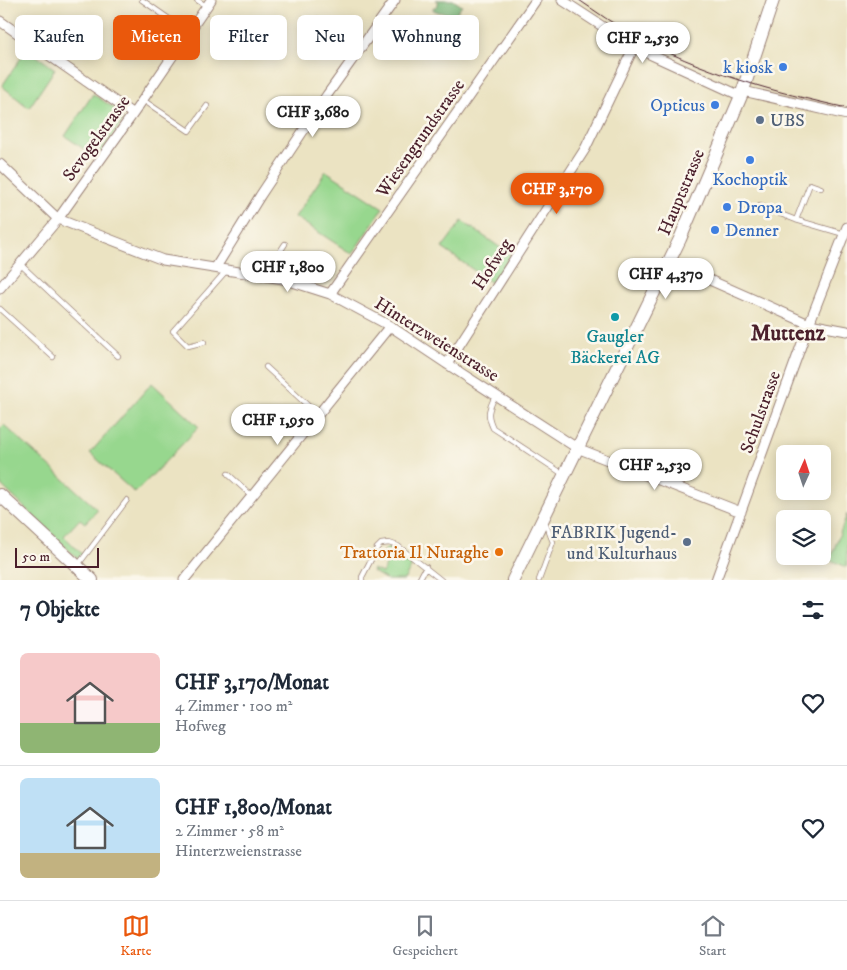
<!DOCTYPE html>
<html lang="de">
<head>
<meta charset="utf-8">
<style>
  body { margin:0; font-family:"IM FELL DW Pica",serif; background:#f2f2f3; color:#1f2937; height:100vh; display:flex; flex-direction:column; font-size:19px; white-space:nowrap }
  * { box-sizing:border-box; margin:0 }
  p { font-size:16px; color:#747a83 }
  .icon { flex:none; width:28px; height:28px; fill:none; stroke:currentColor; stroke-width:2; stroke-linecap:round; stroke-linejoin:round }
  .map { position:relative; height:580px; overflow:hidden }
  .panel { display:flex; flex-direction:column; background:#fff; flex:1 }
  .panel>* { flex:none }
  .top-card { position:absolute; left:15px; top:15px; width:500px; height:45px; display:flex; gap:10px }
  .needle { width:32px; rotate:3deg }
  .buttons { position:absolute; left:776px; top:445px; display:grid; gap:10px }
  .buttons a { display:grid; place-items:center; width:55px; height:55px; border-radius:8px; background:#fff; box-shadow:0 2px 12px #0003; font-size:25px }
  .scale { position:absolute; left:15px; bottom:12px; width:84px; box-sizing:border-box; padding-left:5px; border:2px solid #4a1f2b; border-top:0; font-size:14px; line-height:18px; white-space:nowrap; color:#4a1f2b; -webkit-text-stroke:4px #fbf7ec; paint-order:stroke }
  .price { position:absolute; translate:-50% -42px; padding:0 11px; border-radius:18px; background:#fff; color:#222; font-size:16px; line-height:32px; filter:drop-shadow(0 1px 2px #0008) }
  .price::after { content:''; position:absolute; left:50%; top:30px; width:15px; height:11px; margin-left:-8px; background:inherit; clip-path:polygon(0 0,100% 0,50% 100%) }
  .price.selected { background:#ea580c; color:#fff }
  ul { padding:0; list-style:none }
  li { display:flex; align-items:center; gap:15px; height:125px; padding:0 20px }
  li+li { border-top:1px solid #e0e1e3 }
  li span { display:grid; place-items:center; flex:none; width:140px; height:100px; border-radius:8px; color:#555 }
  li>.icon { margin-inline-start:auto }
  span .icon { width:60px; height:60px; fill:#fffc; stroke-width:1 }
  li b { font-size:21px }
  h2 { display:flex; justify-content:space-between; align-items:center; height:60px; padding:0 20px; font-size:21px }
  .tag { padding:0 18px; border-radius:8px; background:#fff; box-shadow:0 2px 12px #0003; font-size:18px; line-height:45px }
  .tag.selected { background:#ea580c; color:#fff }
  .dock { display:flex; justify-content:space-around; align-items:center; height:70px; border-top:1px solid #e0e1e3; background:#fff; font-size:14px; color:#747a83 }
  .dock a { display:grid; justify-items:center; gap:2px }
  .dock .selected { color:#ea580c }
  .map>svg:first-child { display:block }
</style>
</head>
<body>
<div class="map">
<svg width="847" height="580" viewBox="0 0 847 580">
  <rect width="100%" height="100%" fill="#fbf7ec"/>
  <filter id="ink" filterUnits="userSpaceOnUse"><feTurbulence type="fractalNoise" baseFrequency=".02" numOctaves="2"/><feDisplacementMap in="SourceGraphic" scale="10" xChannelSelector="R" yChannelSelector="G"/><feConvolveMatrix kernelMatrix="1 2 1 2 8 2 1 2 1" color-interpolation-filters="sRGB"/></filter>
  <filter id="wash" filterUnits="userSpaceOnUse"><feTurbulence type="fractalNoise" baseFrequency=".0096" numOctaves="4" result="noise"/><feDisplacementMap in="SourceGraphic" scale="20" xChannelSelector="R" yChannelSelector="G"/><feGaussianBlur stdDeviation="1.12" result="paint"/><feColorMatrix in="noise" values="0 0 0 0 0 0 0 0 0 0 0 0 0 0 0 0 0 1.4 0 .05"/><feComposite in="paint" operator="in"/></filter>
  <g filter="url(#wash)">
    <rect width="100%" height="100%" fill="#ebe3c2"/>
    <!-- green -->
    <path fill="#97d78e" stroke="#707b5c" d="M 27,49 L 55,69 L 29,108 L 2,86 Z
      M 93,94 L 120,112 L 122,115 L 122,122 L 97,158 L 65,136 Z
      M 326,171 L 383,208 L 352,254 L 295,217 Z
      M 462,221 L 511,255 L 492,283 L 442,248 Z
      M 152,383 L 199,427 L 135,493 L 90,453 Z
      M 4,425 L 98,510 L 85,523 L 80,519 L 64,536 L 83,555 L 78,559 L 0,484 L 0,429 Z
      M 847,514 L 847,567 L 830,560 Z
      M 388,547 L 394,547 L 393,555 L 409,563 L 410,556 L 417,562 L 414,562 L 404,580 L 387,580 L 372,571 L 373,569 L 382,573 L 392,553 L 384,551 Z"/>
    <!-- forest -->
    <path fill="#79b879" stroke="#626c52" d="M 435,0 L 453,0 L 462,6 L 455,14 C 447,14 438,13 432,9 L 438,5 L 438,1 Z"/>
  </g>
  <g filter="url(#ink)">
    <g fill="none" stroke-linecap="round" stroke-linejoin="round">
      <defs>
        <path id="lane" d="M 142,0 L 188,32
          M 197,0 L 206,6
          M 318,19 L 360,48
          M 143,100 L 189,131 L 207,106
          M 760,206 L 796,220 L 844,234
          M 796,220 L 810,184 L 821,188
          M 20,264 L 118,356
          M 264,276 L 285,244
          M 0,309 L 53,357
          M 204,342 L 188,346 L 173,331 L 226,271
          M 266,367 L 318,415
          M 495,396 C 489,410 486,413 493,428 L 563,474
          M 228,474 L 252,496
          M 78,565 L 127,500
          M 362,580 L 362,577 L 377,548 L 381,544 L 389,543 L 398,546 L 441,580
          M 419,580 L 426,567
          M 539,580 L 553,542 L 545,522"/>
        <path id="street" d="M 562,0 L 634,47 L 741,96
          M 0,21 L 133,114
          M 743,91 L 847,115
          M 0,164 L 58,219 L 163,260 L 283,279 L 330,294 L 390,326 L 447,364 L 577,448 L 741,512
          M 669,262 L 809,324 L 847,331
          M 216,267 L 260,196 L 327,95 L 395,0
          M 0,288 L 58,219 L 133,114 L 211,0
          M 330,294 L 536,0
          M 447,364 L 585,149 L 634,47
          M 184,580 L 390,326
          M 716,580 L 809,324 L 847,227"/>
        <path id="secondary" d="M 0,495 L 92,580
          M 513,580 L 680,239 L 741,96 L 773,0"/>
      </defs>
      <!-- lane casing -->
      <use href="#lane" stroke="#9a8176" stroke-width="6"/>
      <!-- street casing -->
      <use href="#street" stroke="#9a8176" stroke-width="11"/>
      <!-- secondary casing -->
      <use href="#secondary" stroke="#9a8176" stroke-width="14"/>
      <!-- lane -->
      <use href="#lane" stroke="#fff" stroke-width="4.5"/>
      <!-- street -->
      <use href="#street" stroke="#fff" stroke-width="9"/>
      <!-- secondary -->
      <use href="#secondary" stroke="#fff" stroke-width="12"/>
      <!-- tram -->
      <path stroke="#4a1f2b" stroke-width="1" d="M 579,0 C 597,12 614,25 634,35 C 700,72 774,92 847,108"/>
    </g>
  </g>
  <!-- markers -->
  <g fill="#3f7fe0" stroke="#fbf7ec" stroke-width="2">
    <circle cx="783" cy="67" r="5"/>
    <circle cx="715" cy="105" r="5"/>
    <circle cx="750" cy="160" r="5"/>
    <circle cx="727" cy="207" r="5"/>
    <circle cx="715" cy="230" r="5"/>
  </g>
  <g fill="#5c6f8a" stroke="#fbf7ec" stroke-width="2">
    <circle cx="760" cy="120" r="5"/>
    <circle cx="687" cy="542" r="5"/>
  </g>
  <circle fill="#0f9aa8" stroke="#fbf7ec" stroke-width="2" cx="615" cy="317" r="5"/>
  <circle fill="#e8710a" stroke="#fbf7ec" stroke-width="2" cx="499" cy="552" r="5"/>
  <g text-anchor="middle" stroke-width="5" stroke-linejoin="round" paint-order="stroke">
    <!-- shop labels -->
    <g font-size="18" fill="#366cbe" stroke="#fbf7ec" text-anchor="end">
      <text x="773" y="73">k kiosk</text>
      <text x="705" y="111">Opticus</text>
      <text x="750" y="185" text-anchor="middle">Kochoptik</text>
      <text x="737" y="213" text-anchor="start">Dropa</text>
      <text x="725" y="236" text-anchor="start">Denner</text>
    </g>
    <!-- service labels -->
    <g font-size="18" fill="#4e5e75" stroke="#fbf7ec" text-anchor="start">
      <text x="770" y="126">UBS</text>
      <text x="677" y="538" text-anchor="end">FABRIK Jugend-<tspan x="677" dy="21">und Kulturhaus</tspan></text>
    </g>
    <!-- street labels -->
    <g font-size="18" fill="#4a1f2b" stroke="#fbf7ec">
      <text transform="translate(96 138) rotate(-54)" y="6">Sevogelstrasse</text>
      <text transform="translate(420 138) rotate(-55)" y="6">Wiesengrundstrasse</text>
      <text transform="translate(681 192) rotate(-67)" y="6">Hauptstrasse</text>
      <text transform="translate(492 264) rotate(-57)" y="6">Hofweg</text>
      <text transform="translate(437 339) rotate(32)" y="6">Hinterzweienstrasse</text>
      <text transform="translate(760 412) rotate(-70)" y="6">Schulstrasse</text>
    </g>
    <!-- culture labels -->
    <g font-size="18" fill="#0d838f" stroke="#fbf7ec">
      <text x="615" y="342">Gaugler<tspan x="615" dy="21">Bäckerei AG</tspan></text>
    </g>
    <!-- food labels -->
    <g font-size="18" fill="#c56008" stroke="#fbf7ec" text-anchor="end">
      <text x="489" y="558">Trattoria Il Nuraghe</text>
    </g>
    <!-- district labels -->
    <g font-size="22" font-weight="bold" fill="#4a1f2b" stroke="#fbf7ec">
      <text x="788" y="340">Muttenz</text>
    </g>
  </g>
</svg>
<div class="buttons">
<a><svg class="needle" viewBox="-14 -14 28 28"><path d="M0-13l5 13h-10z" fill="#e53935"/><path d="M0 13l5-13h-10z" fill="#747a83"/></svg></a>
<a><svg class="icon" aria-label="layers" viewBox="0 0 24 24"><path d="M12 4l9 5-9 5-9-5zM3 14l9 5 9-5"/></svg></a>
</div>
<div class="scale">50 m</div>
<b class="price" style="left:643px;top:64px">CHF 2,530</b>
<b class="price" style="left:313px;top:138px">CHF 3,680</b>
<b class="price selected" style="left:557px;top:215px">CHF 3,170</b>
<b class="price" style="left:288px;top:293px">CHF 1,800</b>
<b class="price" style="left:666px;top:300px">CHF 4,370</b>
<b class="price" style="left:278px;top:446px">CHF 1,950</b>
<b class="price" style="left:655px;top:491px">CHF 2,530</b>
<div class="top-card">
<a class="tag">Kaufen</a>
<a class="tag selected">Mieten</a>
<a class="tag">Filter</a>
<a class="tag">Neu</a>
<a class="tag">Wohnung</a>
</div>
</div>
<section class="panel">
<h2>7 Objekte<svg class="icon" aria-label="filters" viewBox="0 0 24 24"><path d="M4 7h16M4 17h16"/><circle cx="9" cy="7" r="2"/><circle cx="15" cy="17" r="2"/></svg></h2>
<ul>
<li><span style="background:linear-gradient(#f6c9c9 70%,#8fb573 0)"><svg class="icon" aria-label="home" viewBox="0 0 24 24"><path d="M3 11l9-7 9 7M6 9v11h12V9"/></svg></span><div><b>CHF 3,170/Monat</b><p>4 Zimmer · 100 m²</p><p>Hofweg</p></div><svg class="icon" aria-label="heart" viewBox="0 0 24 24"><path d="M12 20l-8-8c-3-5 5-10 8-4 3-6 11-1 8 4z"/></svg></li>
<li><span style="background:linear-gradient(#bfe0f5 75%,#c2b280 0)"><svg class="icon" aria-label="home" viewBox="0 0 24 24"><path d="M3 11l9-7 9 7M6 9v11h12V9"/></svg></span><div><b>CHF 1,800/Monat</b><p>2 Zimmer · 58 m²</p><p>Hinterzweienstrasse</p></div><svg class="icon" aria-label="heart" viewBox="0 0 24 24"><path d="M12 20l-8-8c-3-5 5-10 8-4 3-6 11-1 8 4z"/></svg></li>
</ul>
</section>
<nav class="dock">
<a class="selected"><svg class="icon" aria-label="map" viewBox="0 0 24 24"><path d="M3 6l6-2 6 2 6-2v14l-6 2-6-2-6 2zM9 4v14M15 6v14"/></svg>Karte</a>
<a><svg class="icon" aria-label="saved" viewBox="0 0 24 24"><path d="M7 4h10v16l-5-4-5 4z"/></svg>Gespeichert</a>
<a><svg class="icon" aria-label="home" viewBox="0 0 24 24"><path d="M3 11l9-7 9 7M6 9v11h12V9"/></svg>Start</a>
</nav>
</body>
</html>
